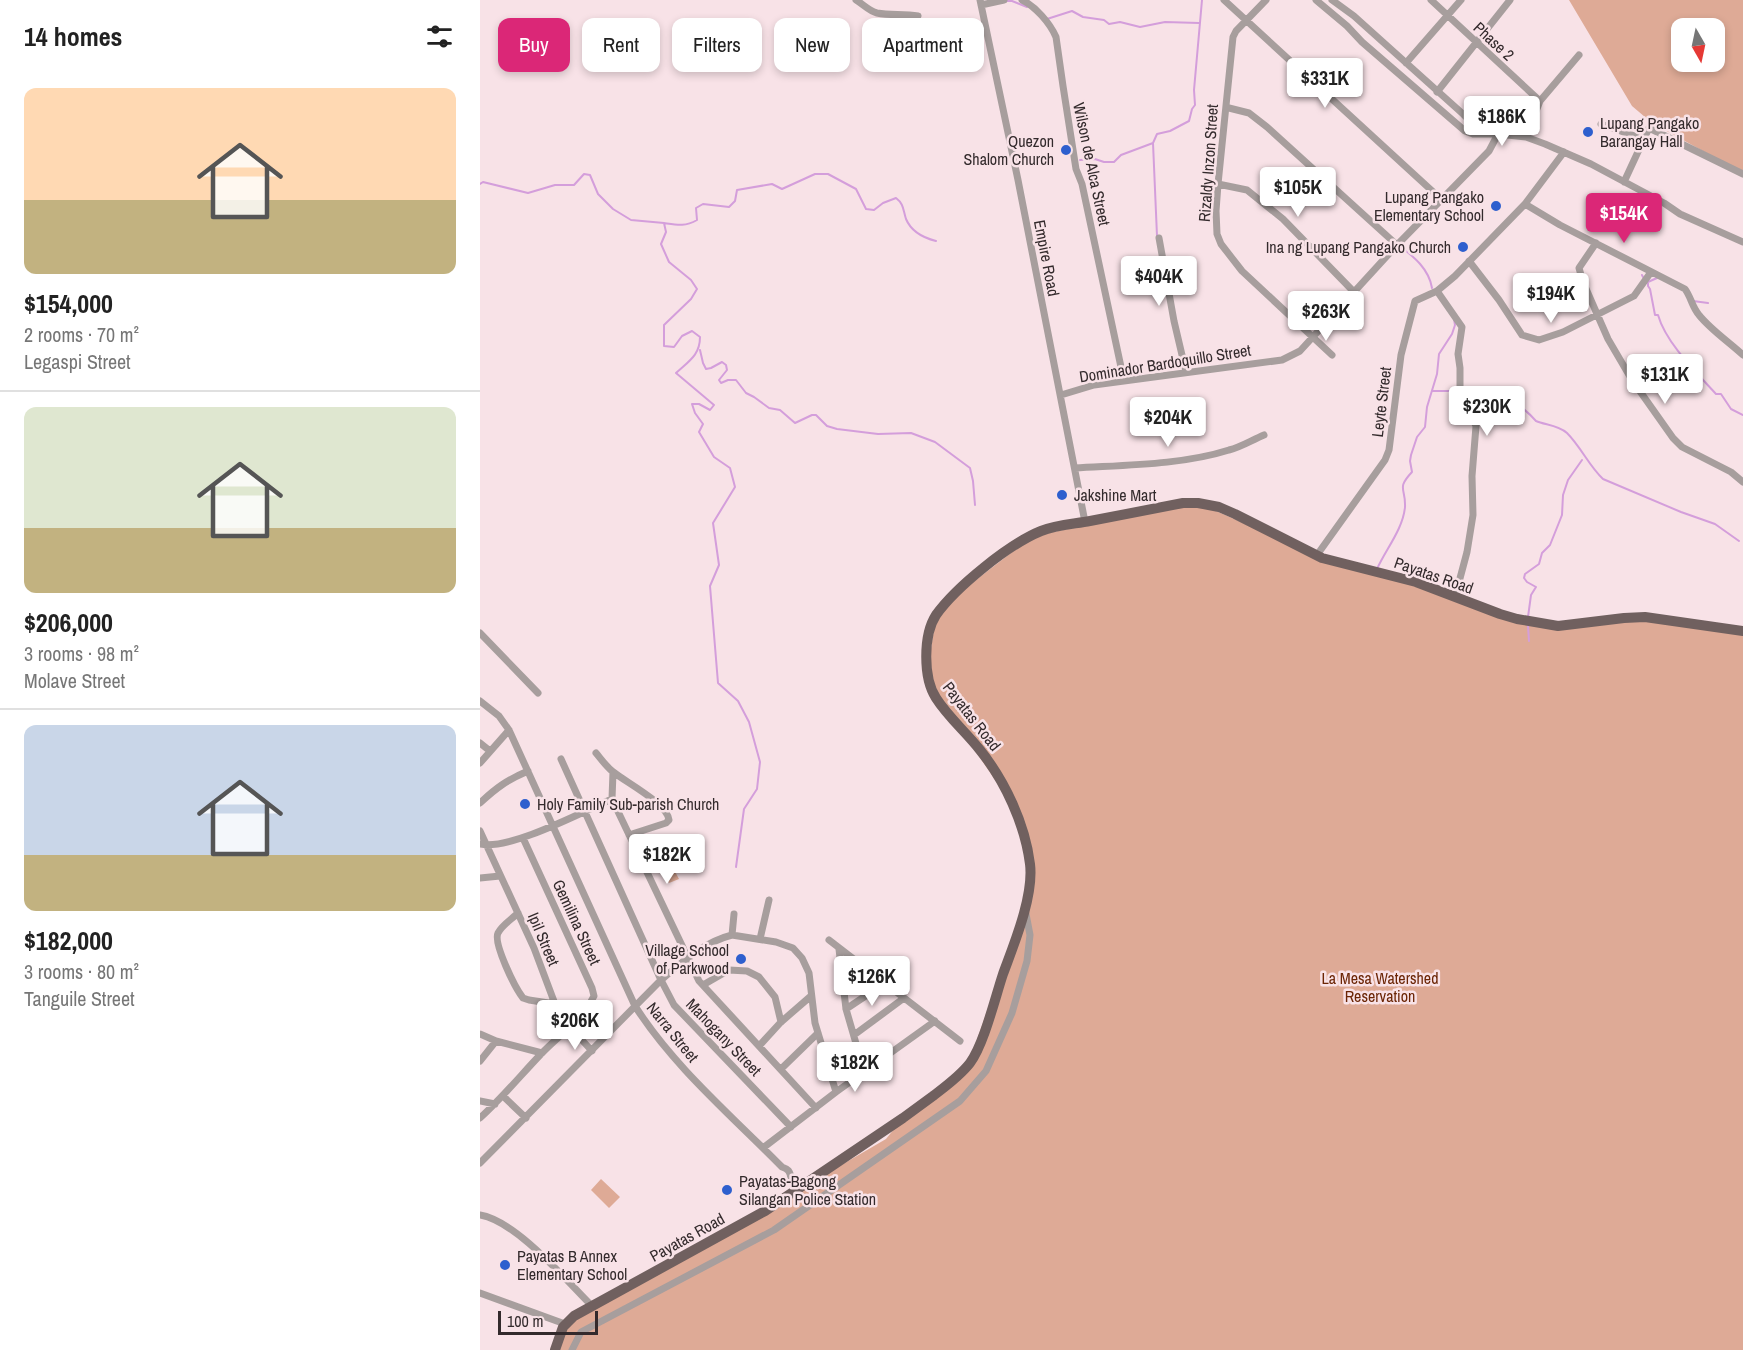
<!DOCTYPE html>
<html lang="en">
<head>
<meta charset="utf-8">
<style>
  body { margin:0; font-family:"Archivo Narrow",sans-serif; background:#f6f6f6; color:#222; height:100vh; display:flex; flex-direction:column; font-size:22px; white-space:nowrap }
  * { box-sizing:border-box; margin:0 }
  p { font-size:20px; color:#767676 }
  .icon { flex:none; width:33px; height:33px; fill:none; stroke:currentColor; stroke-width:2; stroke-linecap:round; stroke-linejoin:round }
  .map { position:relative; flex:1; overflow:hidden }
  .side { display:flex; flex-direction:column; background:#fff; width:480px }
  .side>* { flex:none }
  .banner { position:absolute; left:18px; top:18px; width:570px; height:54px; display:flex; gap:12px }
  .needle { width:39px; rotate:171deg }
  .fabs { position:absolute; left:1191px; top:18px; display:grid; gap:12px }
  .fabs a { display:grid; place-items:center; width:54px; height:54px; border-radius:12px; background:#fff; box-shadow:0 3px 9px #0003; font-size:30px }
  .scale { position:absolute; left:18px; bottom:15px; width:100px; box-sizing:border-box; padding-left:6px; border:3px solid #332a2c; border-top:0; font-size:16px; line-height:21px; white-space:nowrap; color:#332a2c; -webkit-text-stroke:4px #f8e2e7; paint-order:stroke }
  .price { position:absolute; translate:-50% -51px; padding:0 14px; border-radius:6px; background:#fff; color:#222; font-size:20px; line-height:39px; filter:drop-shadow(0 2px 3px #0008) }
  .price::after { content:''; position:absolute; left:50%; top:36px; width:18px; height:14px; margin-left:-9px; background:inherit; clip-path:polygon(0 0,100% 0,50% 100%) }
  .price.current { background:#db2777; color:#fff }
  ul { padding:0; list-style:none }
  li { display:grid; align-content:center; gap:12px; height:318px; padding:0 24px }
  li+li { border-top:2px solid #e0e0e0 }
  li span { display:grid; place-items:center; height:186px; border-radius:12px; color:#555 }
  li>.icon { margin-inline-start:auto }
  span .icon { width:108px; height:108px; fill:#fffc; stroke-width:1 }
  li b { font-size:26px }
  h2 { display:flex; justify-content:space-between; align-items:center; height:72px; padding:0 24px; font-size:26px }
  .chip { padding:0 21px; border-radius:12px; background:#fff; box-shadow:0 3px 9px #0003; font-size:21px; line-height:54px }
  .chip.current { background:#db2777; color:#fff }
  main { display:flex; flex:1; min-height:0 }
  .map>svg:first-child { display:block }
</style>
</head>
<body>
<main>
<section class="side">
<h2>14 homes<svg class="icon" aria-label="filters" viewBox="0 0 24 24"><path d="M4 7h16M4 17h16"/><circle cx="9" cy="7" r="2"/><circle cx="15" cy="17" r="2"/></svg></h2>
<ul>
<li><span style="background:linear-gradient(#ffd9b3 60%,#c2b280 0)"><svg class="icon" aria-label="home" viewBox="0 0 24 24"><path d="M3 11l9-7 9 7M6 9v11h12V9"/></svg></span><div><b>$154,000</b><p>2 rooms · 70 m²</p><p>Legaspi Street</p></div></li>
<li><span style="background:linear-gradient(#dfe7d0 65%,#c2b280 0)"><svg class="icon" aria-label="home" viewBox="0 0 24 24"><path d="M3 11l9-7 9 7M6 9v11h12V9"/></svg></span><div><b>$206,000</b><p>3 rooms · 98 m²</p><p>Molave Street</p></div></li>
<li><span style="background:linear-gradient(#c9d6e8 70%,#c2b280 0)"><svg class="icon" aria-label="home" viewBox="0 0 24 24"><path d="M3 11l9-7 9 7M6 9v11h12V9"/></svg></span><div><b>$182,000</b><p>3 rooms · 80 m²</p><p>Tanguile Street</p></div></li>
</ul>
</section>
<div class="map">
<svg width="1263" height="1350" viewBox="0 0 1263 1350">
  <rect width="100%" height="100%" fill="#f8e2e7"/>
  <!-- green -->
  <path fill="#deaa96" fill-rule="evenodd" d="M 1089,0 L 1263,0 L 1263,173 L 1172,123 L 1152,106 ZM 1202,28 L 1234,28 L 1234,62 L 1202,62 Z
    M 718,503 L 842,558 L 1070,626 L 1144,618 L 1263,631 L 1263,1350 L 75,1350 L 83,1327 L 406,1139 L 423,1118 L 488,1065 L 550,889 L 540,816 L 456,694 L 449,662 L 455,622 L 474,597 L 553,536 Z
    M 192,866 L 199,879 L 189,883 L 183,870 Z
    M 121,1179 L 140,1197 L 129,1208 L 111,1190 Z"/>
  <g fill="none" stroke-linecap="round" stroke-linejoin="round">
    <!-- stream -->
    <path stroke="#d49edb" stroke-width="2" d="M 524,1 L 532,1 L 547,7
      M 567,19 L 592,11 L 603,17 L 624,20 L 629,24 L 640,22 L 660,27 L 685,22 L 719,23
      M 673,143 L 677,236
      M 600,160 L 615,159 L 624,162 L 634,162 L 641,155 L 673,143 L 677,134 L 690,131 L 709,121 L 712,109 L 715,105 L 714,90 L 722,0
      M 0,184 L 3,182 L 48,193 L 75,185 L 94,185 L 104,174 L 110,175 L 118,194 L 133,209 L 151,220 L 184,223 L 186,232 L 181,244 L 189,262 L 211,280 L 217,289 L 211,299 L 184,325 L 184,346 L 194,347 L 202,336 L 212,331 L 220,337 C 220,355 209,361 196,373 L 234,405 L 230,410 L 219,404 L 212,404 L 215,413 L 223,424 L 219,432 L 234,457 L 250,468 L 255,487 L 233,523 L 239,565 L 230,586 L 238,683 L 258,701 L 269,722 L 280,762 L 277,789 L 264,809 L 256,867
      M 184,223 C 197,225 205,227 217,220 L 216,208 L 223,204 L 249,207 L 255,201 L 257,190 L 292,184 L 302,189 L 335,174 L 348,174 L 376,189 L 386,209 L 394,210 L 403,203 L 416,198 C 424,204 423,210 426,219 C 431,231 444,238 456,241
      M 920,246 C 934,257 949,269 952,288
      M 1162,275 L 1163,277
      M 1177,278 L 1168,282 L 1168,286 L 1170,289 L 1175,315 L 1178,315 C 1186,343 1216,372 1236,394 L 1241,394 L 1251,409 L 1263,415
      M 1213,301 L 1228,303
      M 220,350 L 223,363 L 226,369 L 231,368 L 242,362 L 246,365 L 247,370 L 239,380 L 241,383 L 248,380 L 256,380 L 266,393 L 274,397 L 289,408 L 300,410 L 315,423 L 332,415 L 336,415 L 347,426 L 357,429 L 398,434 L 431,433 L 455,442 L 490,468 L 493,481 L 495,505
      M 952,391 L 977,391
      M 984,391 C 1017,397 1032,394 1056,421 C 1065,425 1078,425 1087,433 C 1101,447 1109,466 1123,479 L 1201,512 L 1235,524 L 1259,541
      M 897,569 C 906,549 923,529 925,507 C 926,488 916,489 932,472 L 930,461 L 931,455 L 937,437 L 945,427 L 947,407 L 957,374 L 959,354 L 972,334 L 975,325 L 974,319
      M 1048,617 L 1051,595 L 1056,587 L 1047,582 L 1044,578 L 1045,574 L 1059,564 L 1062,553 L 1070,545 L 1082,515 L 1083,495 L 1088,480 L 1102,460
      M 1048,626 L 1049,641"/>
    <!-- street -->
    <path stroke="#a79e9d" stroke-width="7" d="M 376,0 C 383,4 389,11 397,13 C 411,16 424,13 438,16
      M 500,0 L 538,180 L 605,522
      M 542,0 C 555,6 570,23 576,37 L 583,86 L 596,169 L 602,184 L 644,381
      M 744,0 L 962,200
      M 786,0 L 756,31 L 753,37 L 738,184 L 736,211 L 737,234 L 741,244 L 762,271 L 852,355
      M 836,0 L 867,26 L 882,42 L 985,131 L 993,134 L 1018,134 L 1046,137 L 1065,144 L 1111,164 L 1184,203 L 1200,214 L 1263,242
      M 852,0 L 874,16 L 983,114 L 997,128 L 999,134
      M 951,0 L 1060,101
      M 501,5 L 524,0
      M 926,63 L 981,0
      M 957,92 L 1030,0
      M 746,109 L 749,108 L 769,113 L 787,127 L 917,245
      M 1121,124 L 1163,139
      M 1046,137 L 1060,101 L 1099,55
      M 1144,182 L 1169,128 L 1263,174
      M 738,184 L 767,190 L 803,219 L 874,292
      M 1045,204 L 1080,225 L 1205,289 C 1211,297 1212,307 1219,315 C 1231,330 1249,342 1263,355
      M 679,238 L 694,321 L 706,372
      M 1116,243 L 1099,268 L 1103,282 L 1128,339 L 1152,380 L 1193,438 L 1202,447 L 1251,472 L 1263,482
      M 989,261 L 1019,300 L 1042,335 L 1059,340 L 1083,332 L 1154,296 L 1171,272
      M 957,291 L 982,327 L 978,354 L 980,368 L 980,390 L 996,426 L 992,476 L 993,515 L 987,552 L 975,597
      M 581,395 L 614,385 L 802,360 L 820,351 L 917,245 L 1009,151 L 1018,134
      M 595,468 C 644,465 702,465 749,450 C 761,447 772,440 784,435
      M 837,555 L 905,460 L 909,450 L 921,355 L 935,301 L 957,291 L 975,276 L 1045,204 L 1084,152
      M 0,633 L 58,693
      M 0,701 L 19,716 L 29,730 L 155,1006 C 194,1067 251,1115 302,1167 C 308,1169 310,1171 311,1178
      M 0,743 L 10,751
      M 116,753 C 121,759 126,766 132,771 C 145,782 187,803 189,820 L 186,823 L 149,835
      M 81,759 L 181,980 L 194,1005 L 311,1127
      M 0,763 L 29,730
      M 133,772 L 132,799 L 219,981 L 336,1108
      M 0,803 C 16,788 27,780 48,771
      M 0,831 L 54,948 L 75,1004 L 89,1026 L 112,1051
      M 0,844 C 29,851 102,812 132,799
      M 0,878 L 20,876
      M 38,913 C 32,919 22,925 18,933 C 13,943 35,988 43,998 L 49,1000 L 75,1004
      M 252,935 L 296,942 L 313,948 L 322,958 L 329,973 L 335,1023 L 356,1092
      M 280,939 L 289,900
      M 349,940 L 480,1041
      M 359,949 L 366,1009 L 384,1071
      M 223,985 L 249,970 L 267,971 L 279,977 L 295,997 L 301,1022
      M 366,1009 L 405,983
      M 0,1034 L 16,1041 L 62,1053
      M 374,1035 L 424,998
      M 279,1046 L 301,1022 L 331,996
      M 0,1061 L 16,1041
      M 301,1069 L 338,1033
      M 23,1096 L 46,1118
      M 0,1101 L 15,1104
      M 0,1118 C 22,1098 41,1075 61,1054 C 79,1035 102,1020 114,996 L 112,988 L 43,838
      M 283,1148 L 356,1092 L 455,1021
      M 0,1163 L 181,980 C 202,962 224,942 252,935 L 254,914
      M 0,1215 C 36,1221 85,1279 112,1306
      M 0,1293 L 85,1324
      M 92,1350 L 101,1332 L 294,1230 L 480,1101 L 506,1071 L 532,1013 L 547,961 L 550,935 L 546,914"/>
    <!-- primary -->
    <path stroke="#70605f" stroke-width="10" d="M 75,1350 L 83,1327 L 94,1316 L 285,1211 L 423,1118 L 453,1096 C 466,1086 480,1076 490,1063 C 504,1044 515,998 523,974 C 534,944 554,896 550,864 C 545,824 525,781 500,750 C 486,732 468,717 456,698 C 443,678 443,635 456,615 C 476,587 529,544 561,531 C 576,525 594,524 610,521 C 641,515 672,509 703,503 L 718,503 L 739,507 L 755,514 L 842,558 L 936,582 L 1020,614 L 1037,619 L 1078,626 L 1144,618 L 1165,617 L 1263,631"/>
  </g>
  <!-- markers -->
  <g fill="#2e5fce" stroke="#f8e2e7" stroke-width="2">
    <circle cx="1108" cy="132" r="6"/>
    <circle cx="586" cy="150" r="6"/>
    <circle cx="1016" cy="206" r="6"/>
    <circle cx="983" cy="247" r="6"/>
    <circle cx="582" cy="495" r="6"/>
    <circle cx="45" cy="804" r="6"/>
    <circle cx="261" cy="959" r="6"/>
    <circle cx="247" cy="1190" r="6"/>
    <circle cx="25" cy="1265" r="6"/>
  </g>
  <g text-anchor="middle" stroke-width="5" stroke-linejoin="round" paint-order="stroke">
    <!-- street labels -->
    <g font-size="16" fill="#332a2c" stroke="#f8e2e7">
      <text transform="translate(1014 41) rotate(43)" y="6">Phase 2</text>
      <text transform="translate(728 163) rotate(-86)" y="6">Rizaldy Inzon Street</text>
      <text transform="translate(612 164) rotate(78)" y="6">Wilson de Alca Street</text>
      <text transform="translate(567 258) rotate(79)" y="6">Empire Road</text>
      <text transform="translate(685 363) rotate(-9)" y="6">Dominador Bardoquillo Street</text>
      <text transform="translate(901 402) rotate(-83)" y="6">Leyte Street</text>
      <text transform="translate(954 575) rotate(19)" y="6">Payatas Road</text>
      <text transform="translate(492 716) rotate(52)" y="6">Payatas Road</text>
      <text transform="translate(97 922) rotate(65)" y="6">Gemilina Street</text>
      <text transform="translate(64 939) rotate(67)" y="6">Ipil Street</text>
      <text transform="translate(193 1032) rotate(51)" y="6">Narra Street</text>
      <text transform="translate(244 1037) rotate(46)" y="6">Mahogany Street</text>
      <text transform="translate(207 1237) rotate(-29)" y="6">Payatas Road</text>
    </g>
    <!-- poi labels -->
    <g font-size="16" fill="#332a2c" stroke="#f8e2e7" text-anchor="start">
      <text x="1120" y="129">Lupang Pangako<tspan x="1120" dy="18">Barangay Hall</tspan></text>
      <text x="574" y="147" text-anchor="end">Quezon<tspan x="574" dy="18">Shalom Church</tspan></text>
      <text x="1004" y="203" text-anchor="end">Lupang Pangako<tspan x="1004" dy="18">Elementary School</tspan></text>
      <text x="971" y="253" text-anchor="end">Ina ng Lupang Pangako Church</text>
      <text x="594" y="501">Jakshine Mart</text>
      <text x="57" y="810">Holy Family Sub-parish Church</text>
      <text x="249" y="956" text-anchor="end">Village School<tspan x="249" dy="18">of Parkwood</tspan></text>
      <text x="259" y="1187">Payatas-Bagong<tspan x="259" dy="18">Silangan Police Station</tspan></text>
      <text x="37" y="1262">Payatas B Annex<tspan x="37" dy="18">Elementary School</tspan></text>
    </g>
    <!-- park labels -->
    <g font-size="16" fill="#6b2505" stroke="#f8e2e7">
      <text x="900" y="984">La Mesa Watershed<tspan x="900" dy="18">Reservation</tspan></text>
    </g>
  </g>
</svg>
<div class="fabs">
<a><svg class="needle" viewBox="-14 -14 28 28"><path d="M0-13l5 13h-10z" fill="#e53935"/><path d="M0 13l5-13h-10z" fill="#767676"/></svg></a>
</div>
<div class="scale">100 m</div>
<b class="price" style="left:845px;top:109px">$331K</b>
<b class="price" style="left:1022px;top:147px">$186K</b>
<b class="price" style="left:818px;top:218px">$105K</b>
<b class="price current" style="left:1144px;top:244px">$154K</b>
<b class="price" style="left:679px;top:307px">$404K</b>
<b class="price" style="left:1071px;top:324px">$194K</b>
<b class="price" style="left:846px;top:342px">$263K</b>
<b class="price" style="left:1185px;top:405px">$131K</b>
<b class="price" style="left:1007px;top:437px">$230K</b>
<b class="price" style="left:688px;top:448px">$204K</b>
<b class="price" style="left:187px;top:885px">$182K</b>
<b class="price" style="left:392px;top:1007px">$126K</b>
<b class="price" style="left:95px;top:1051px">$206K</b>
<b class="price" style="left:375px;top:1093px">$182K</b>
<div class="banner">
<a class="chip current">Buy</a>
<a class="chip">Rent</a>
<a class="chip">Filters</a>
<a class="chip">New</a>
<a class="chip">Apartment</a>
</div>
</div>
</main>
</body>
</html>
